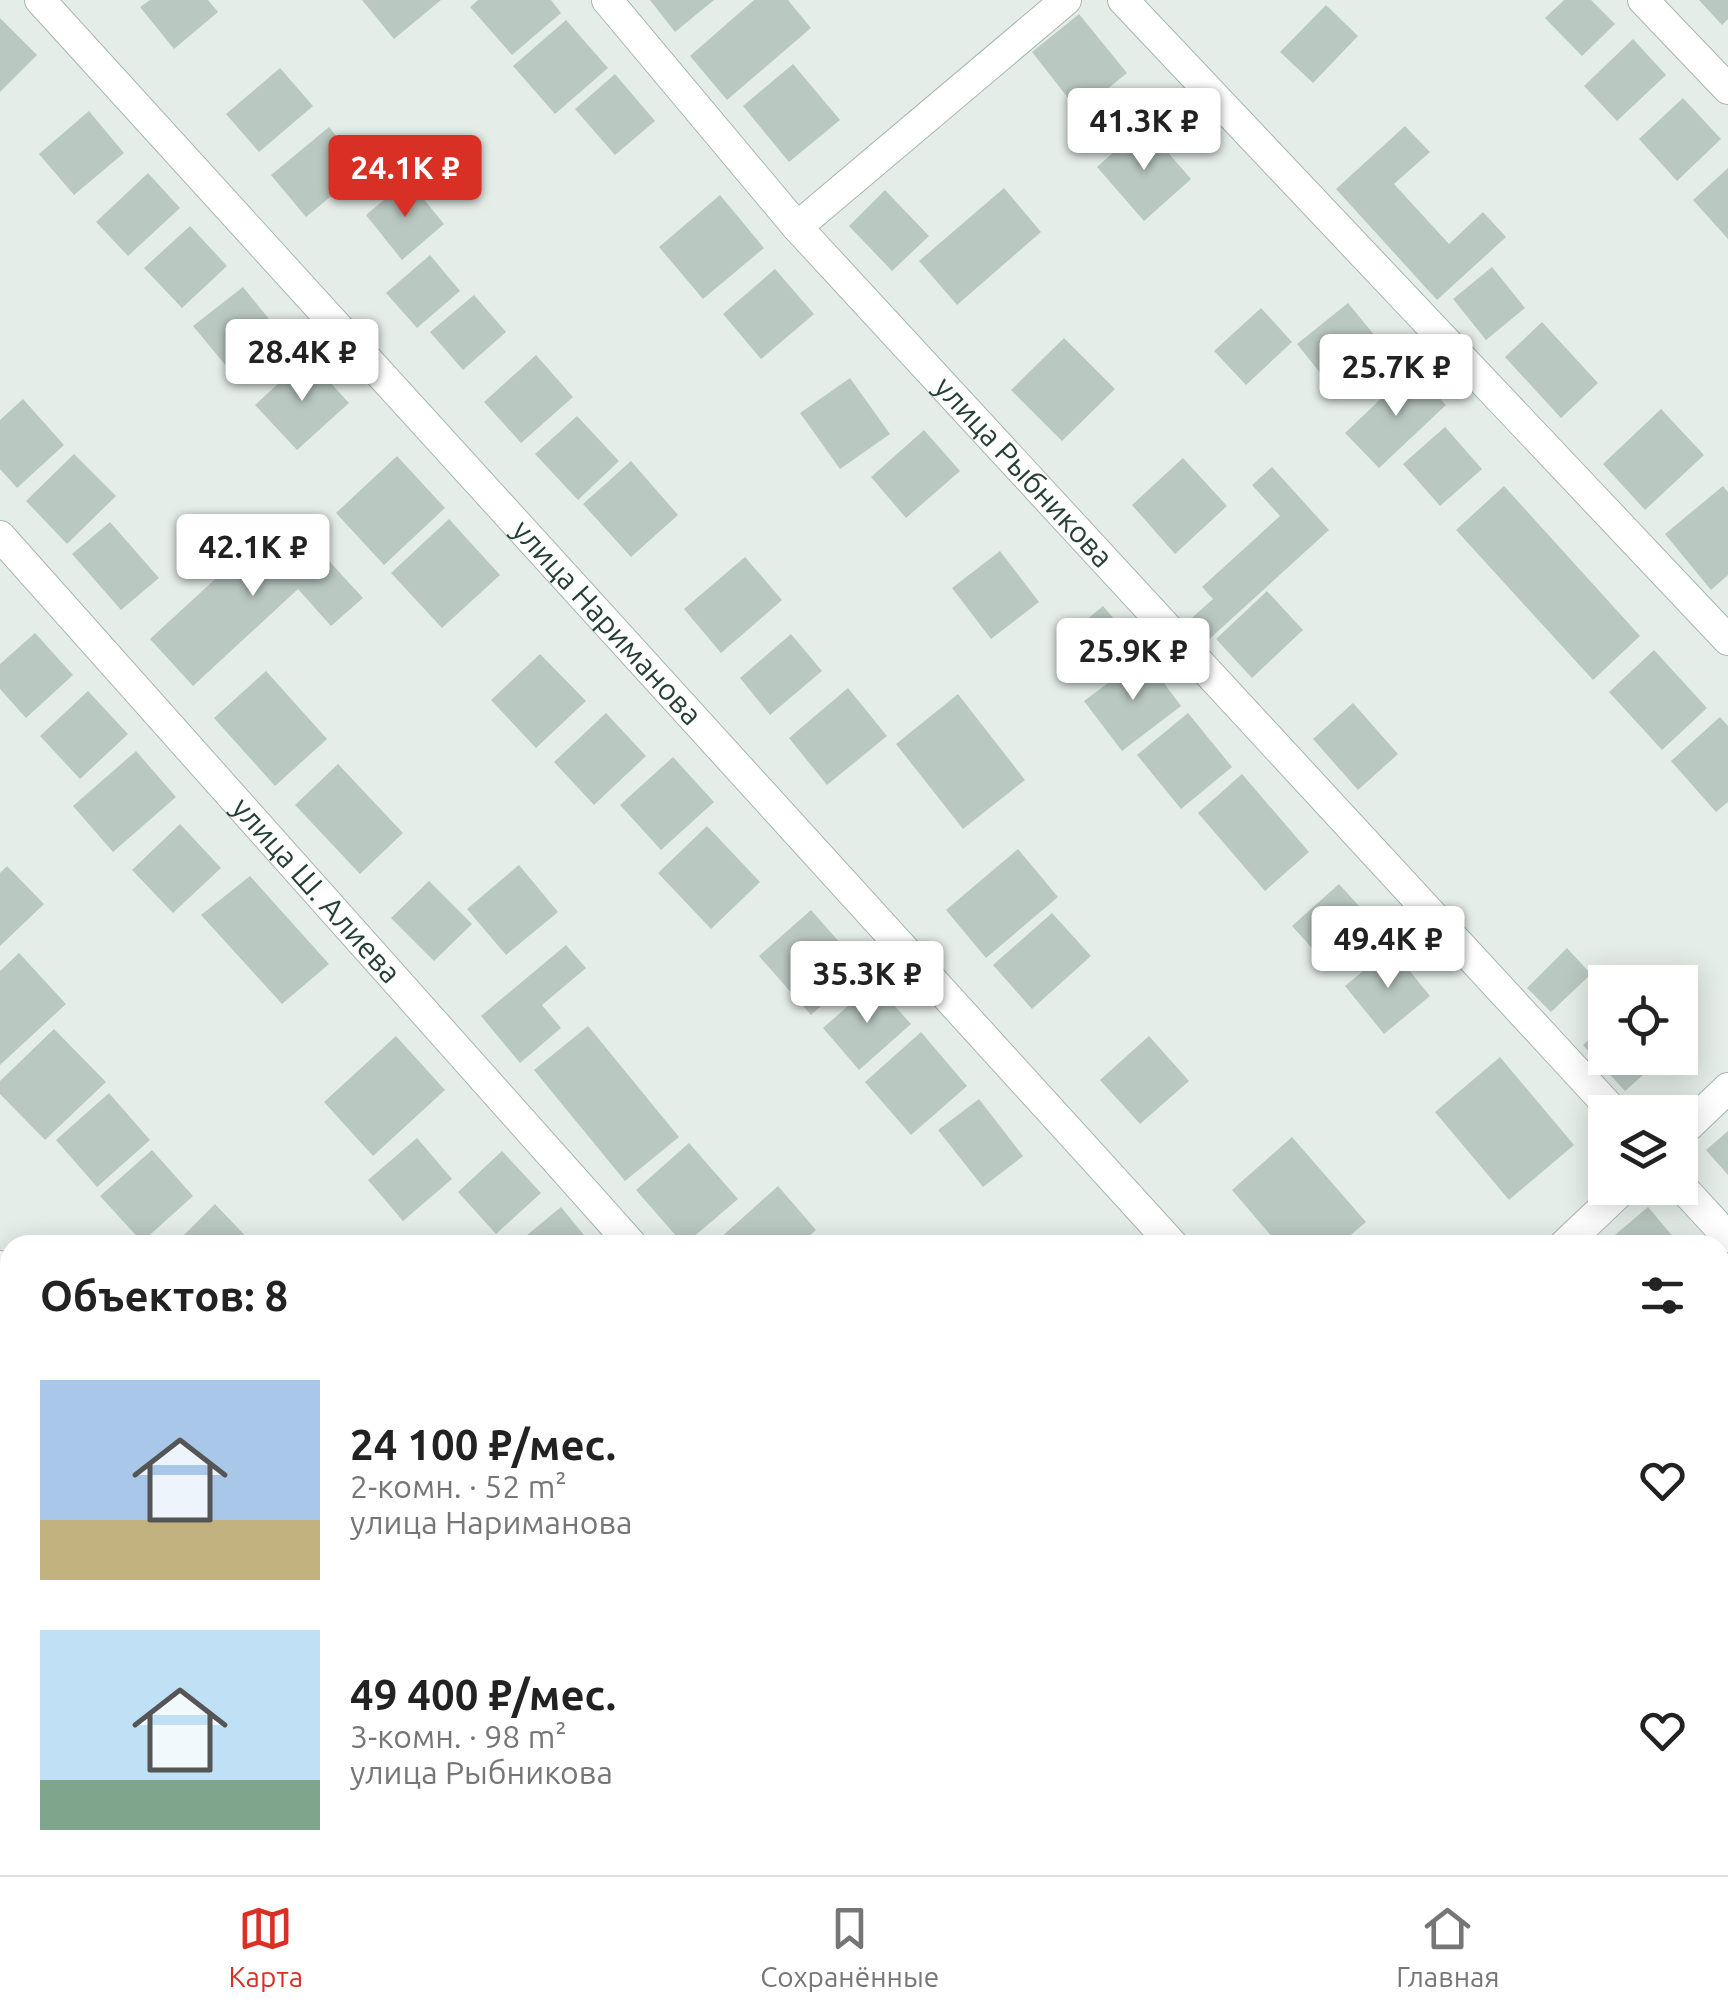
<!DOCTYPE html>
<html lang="ru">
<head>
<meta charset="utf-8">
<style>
  body { margin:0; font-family:Ubuntu,sans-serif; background:#f2f2f2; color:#222; height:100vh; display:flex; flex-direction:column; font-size:38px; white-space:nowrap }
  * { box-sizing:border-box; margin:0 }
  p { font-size:32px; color:#767676 }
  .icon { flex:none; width:55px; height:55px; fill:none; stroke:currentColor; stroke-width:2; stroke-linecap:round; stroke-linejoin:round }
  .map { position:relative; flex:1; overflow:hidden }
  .drawer { position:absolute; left:0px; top:1235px; width:1730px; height:640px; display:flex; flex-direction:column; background:#fff; border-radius:30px 30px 0 0; box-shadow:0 5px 25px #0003 }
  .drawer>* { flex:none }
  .fabs { position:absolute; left:1588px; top:965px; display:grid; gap:20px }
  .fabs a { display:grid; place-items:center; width:110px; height:110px; border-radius:0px; background:#fff; box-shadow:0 5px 25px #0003; font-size:50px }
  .price { position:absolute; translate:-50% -85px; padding:0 22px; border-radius:10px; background:#fff; color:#222; font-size:32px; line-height:65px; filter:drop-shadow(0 2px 5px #0008) }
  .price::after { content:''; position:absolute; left:50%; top:60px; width:30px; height:22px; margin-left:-15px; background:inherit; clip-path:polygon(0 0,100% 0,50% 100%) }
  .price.active { background:#d93025; color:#fff }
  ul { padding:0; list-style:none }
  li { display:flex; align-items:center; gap:30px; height:250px; padding:0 40px }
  li span { display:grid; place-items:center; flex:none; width:280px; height:200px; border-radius:0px; color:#555 }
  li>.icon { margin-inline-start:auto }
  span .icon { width:120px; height:120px; fill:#fffc; stroke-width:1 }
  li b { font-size:42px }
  h2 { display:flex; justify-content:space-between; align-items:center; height:120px; padding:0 40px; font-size:42px }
  .tabs { display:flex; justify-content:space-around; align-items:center; height:140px; border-top:2px solid #e0e0e0; background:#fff; font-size:28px; color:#767676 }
  .tabs a { display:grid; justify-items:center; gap:5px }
  .tabs .active { color:#d93025 }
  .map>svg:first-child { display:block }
</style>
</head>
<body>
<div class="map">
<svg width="1728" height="1875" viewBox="0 0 1728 1875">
  <rect width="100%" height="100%" fill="#e5ede9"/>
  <!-- building -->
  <path fill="#bac8c2" d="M 150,0 L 208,0 L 218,12 L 174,49 L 140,7 Z
    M 362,0 L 441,0 L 394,39 Z
    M 478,0 L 551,0 L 561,13 L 512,55 L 470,7 Z
    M 650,0 L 714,0 L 675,32 Z
    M 754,0 L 788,0 L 811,28 L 727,100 L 690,56 Z
    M 1564,0 L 1591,0 L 1615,24 L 1582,56 L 1545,18 Z
    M 1699,0 L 1728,0 L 1728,19 L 1722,25 Z
    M 1326,5 L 1358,36 L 1313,83 L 1280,52 Z
    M 1079,14 L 1127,73 L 1079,112 L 1032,52 Z
    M 0,18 L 37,55 L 0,92 Z
    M 566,20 L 608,68 L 555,114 L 513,66 Z
    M 1633,39 L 1666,75 L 1617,121 L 1584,86 Z
    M 793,64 L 840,120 L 789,162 L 743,106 Z
    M 280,68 L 313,106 L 259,152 L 226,114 Z
    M 615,74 L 655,121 L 615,155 L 575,109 Z
    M 1683,98 L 1721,139 L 1677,181 L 1639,139 Z
    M 89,111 L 124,153 L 74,195 L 39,154 Z
    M 1144,125 L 1191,179 L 1144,221 L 1097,167 Z
    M 1405,126 L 1430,152 L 1394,184 L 1449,244 L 1483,212 L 1506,237 L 1437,300 L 1336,189 Z
    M 329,127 L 364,169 L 306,217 L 271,175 Z
    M 1728,168 L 1728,239 L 1693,200 Z
    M 148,173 L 180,208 L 128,256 L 96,222 Z
    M 408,180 L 444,224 L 402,260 L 366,215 Z
    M 1004,188 L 1041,232 L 957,305 L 919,261 Z
    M 885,190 L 929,236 L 892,271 L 849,226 Z
    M 720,195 L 764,248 L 703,299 L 659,247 Z
    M 190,226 L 227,266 L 182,308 L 144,268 Z
    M 430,255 L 460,291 L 417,328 L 386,293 Z
    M 1492,267 L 1525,308 L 1486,340 L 1453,299 Z
    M 775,269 L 814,314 L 761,359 L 723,314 Z
    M 243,287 L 286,340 L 237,379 L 193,326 Z
    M 474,295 L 506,332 L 463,370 L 430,332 Z
    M 1348,303 L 1385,348 L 1334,390 L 1297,344 Z
    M 1261,308 L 1292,342 L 1246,385 L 1214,351 Z
    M 1542,322 L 1598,383 L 1561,418 L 1505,357 Z
    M 1064,338 L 1115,389 L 1062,441 L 1011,390 Z
    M 536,355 L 573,397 L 521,443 L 484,402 Z
    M 307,357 L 349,403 L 297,450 L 255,405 Z
    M 1412,369 L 1446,405 L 1379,468 L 1345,433 Z
    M 850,378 L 890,434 L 840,469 L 800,413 Z
    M 23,399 L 64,445 L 17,488 L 0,469 L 0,420 Z
    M 1661,409 L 1704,455 L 1645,510 L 1603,464 Z
    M 577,416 L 619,461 L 578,500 L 535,454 Z
    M 1445,427 L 1482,469 L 1440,506 L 1403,464 Z
    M 924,430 L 960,471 L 906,518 L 871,477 Z
    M 74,454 L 116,496 L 67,544 L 26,501 Z
    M 397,456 L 445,508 L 384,565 L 336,513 Z
    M 1183,458 L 1227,506 L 1175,554 L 1132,505 Z
    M 631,461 L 678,515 L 631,557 L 583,504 Z
    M 1272,467 L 1329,530 L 1205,643 L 1186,623 L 1213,599 L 1202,587 L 1280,516 L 1252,485 Z
    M 1504,486 L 1640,636 L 1593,680 L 1456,530 Z
    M 1723,486 L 1728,492 L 1728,575 L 1711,590 L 1665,534 Z
    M 286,514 L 363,598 L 331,626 L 298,589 L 193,686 L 150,639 Z
    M 449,519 L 500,575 L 442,628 L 391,573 Z
    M 110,522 L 159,578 L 121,610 L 72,554 Z
    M 1000,551 L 1039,602 L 991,639 L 952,588 Z
    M 745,557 L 782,600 L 721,653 L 684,609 Z
    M 1267,591 L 1303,630 L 1252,678 L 1216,639 Z
    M 1103,606 L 1138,647 L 1116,667 L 1079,626 Z
    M 35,633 L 73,675 L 26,718 L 0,689 L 0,664 Z
    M 791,634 L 822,671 L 770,715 L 740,678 Z
    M 1654,650 L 1707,708 L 1662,750 L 1609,692 Z
    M 540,654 L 586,701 L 536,748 L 491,700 Z
    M 1144,656 L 1181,706 L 1122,751 L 1084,701 Z
    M 266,671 L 327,739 L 275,786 L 214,718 Z
    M 848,688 L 887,736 L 827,785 L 789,738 Z
    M 88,691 L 128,734 L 80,779 L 40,736 Z
    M 958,694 L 1025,780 L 963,829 L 896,744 Z
    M 1353,703 L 1398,754 L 1358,790 L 1313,739 Z
    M 606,713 L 646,756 L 594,805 L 554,762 Z
    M 1188,713 L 1232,767 L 1181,809 L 1137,755 Z
    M 1720,717 L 1728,726 L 1728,802 L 1716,812 L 1671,761 Z
    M 136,751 L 176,797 L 113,852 L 73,806 Z
    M 673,757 L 714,802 L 661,850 L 620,805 Z
    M 338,764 L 403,833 L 360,874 L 295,805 Z
    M 1242,774 L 1309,852 L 1265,891 L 1198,813 Z
    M 180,824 L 221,868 L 173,913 L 132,870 Z
    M 707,826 L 760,882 L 711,929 L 658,873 Z
    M 1018,849 L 1058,897 L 986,958 L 946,910 Z
    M 519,865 L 558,912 L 506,955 L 467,909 Z
    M 7,866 L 44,904 L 0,946 L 0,873 Z
    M 250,876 L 329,964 L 282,1004 L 201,915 Z
    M 429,881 L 472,924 L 434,961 L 391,918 Z
    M 1339,884 L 1377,926 L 1330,968 L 1292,926 Z
    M 811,910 L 863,969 L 811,1015 L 759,956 Z
    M 1052,913 L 1091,956 L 1032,1009 L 993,965 Z
    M 566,945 L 586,968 L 542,1005 L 561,1028 L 520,1063 L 481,1016 Z
    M 1391,948 L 1430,996 L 1384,1034 L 1345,986 Z
    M 1567,948 L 1591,974 L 1551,1012 L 1527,988 Z
    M 19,953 L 66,1004 L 0,1065 L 0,971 Z
    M 874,983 L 911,1024 L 859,1070 L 823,1028 Z
    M 1605,1025 L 1605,1058 L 1662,1058 L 1625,1091 L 1583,1045 Z
    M 588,1026 L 679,1137 L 625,1181 L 534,1070 Z
    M 54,1029 L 106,1082 L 45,1140 L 0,1094 L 0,1081 Z
    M 921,1032 L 967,1086 L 911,1135 L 865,1082 Z
    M 396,1036 L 445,1090 L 373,1156 L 324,1102 Z
    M 1149,1036 L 1189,1081 L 1140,1124 L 1100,1080 Z
    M 1500,1057 L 1574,1145 L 1509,1200 L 1435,1112 Z
    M 109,1093 L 150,1140 L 97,1187 L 56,1140 Z
    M 979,1099 L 1023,1156 L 983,1187 L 938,1130 Z
    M 1728,1131 L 1728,1175 L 1706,1150 Z
    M 1292,1137 L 1366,1222 L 1339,1245 L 1279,1245 L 1232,1190 Z
    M 417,1138 L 452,1179 L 403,1221 L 368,1180 Z
    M 689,1143 L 738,1199 L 684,1245 L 636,1190 Z
    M 152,1150 L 193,1196 L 142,1242 L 100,1196 Z
    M 502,1151 L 541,1193 L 496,1234 L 458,1192 Z
    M 778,1186 L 816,1230 L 799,1245 L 722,1245 L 718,1240 Z
    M 215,1204 L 254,1245 L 174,1245 Z
    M 561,1207 L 592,1245 L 515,1245 Z
    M 1648,1207 L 1680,1245 L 1603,1245 Z
    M 1720,1291 L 1728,1301 L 1728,1356 L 1720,1363 Z
    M 1728,1372 L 1728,1404 L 1720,1395 L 1720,1379 Z
    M 10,1398 L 10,1471 L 0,1480 L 0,1407 Z
    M 1728,1680 L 1728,1755 L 1720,1746 L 1720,1687 Z
    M 0,1743 L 10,1756 L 10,1770 L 0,1778 Z
    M 54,1865 L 140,1865 L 127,1875 L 41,1875 Z
    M 348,1865 L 396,1865 L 384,1875 L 356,1875 Z
    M 408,1865 L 443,1865 L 452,1875 L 397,1875 Z
    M 722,1865 L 777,1865 L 766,1875 L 731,1875 Z
    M 944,1865 L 984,1865 L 973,1875 L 953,1875 Z
    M 1098,1865 L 1140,1865 L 1149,1875 L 1087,1875 Z
    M 1291,1865 L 1362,1865 L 1368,1871 L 1364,1875 L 1280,1875 Z
    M 1660,1865 L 1693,1865 L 1702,1875 L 1649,1875 Z"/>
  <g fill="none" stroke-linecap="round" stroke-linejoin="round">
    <defs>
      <g id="street">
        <path id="s1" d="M 40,0 L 1173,1245"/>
        <path id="s2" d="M 607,0 L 797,227 L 1614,1112"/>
        <path d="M 1123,0 L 1728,640"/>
        <path d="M 1643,0 L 1728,89"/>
        <path d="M 797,227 L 1066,0"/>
        <path id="s3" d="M 0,536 L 632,1245"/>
        <path d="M 1680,1134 L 1728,1088"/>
        <path d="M 1680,1185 L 1728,1237"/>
        <path d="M 1564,1245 L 1624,1188"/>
        <path d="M 1720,1845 L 1728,1854"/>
        <path d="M 1194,1865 L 1204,1875"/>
        <path d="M 846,1875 L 858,1865"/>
      </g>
      <path id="secondary" d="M 0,1266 L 10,1277
        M 543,1865 L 552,1875"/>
    </defs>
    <!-- street casing -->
    <use href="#street" stroke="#a8b5b0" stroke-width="32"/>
    <!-- secondary casing -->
    <use href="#secondary" stroke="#a4b9b0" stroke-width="32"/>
    <!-- street -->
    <use href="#street" stroke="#fff" stroke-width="30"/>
    <!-- secondary -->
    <use href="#secondary" stroke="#fff" stroke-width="30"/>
  </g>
  <g text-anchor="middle" stroke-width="8" stroke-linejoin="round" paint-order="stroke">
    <!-- street labels -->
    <g font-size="30" fill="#253f36" stroke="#f5faf7">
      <text dy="10" stroke="none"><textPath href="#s2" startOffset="630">улица Рыбникова</textPath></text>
      <text dy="10" stroke="none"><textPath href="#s1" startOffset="842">улица Нариманова</textPath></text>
      <text dy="10" stroke="none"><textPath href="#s3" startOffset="475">улица Ш. Алиева</textPath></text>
    </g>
  </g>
</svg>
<div class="fabs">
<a><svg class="icon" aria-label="locate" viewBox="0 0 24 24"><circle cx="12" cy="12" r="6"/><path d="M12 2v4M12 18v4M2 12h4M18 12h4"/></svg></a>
<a><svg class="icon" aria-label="layers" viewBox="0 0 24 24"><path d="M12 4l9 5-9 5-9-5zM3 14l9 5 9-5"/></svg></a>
</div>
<b class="price" style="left:1144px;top:173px">41.3K ₽</b>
<b class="price active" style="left:405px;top:220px">24.1K ₽</b>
<b class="price" style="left:302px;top:404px">28.4K ₽</b>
<b class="price" style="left:1396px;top:419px">25.7K ₽</b>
<b class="price" style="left:253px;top:599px">42.1K ₽</b>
<b class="price" style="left:1133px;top:703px">25.9K ₽</b>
<b class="price" style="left:1388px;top:991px">49.4K ₽</b>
<b class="price" style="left:867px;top:1026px">35.3K ₽</b>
<section class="drawer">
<h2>Объектов: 8<svg class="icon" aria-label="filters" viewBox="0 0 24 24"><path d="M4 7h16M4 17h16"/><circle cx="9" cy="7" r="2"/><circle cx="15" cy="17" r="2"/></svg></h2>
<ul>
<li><span style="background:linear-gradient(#a9c7e8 70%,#c2b280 0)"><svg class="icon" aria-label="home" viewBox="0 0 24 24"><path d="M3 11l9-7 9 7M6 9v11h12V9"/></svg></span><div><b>24 100 ₽/мес.</b><p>2-комн. · 52 m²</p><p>улица Нариманова</p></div><svg class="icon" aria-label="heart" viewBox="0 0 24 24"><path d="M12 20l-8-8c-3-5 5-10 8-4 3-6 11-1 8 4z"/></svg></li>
<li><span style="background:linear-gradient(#bfe0f5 75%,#7fa58c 0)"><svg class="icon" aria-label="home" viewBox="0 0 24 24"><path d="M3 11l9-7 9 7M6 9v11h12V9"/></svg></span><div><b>49 400 ₽/мес.</b><p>3-комн. · 98 m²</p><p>улица Рыбникова</p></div><svg class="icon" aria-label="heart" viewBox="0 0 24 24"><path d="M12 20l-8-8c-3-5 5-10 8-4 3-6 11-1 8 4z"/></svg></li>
</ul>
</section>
</div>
<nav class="tabs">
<a class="active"><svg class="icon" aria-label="map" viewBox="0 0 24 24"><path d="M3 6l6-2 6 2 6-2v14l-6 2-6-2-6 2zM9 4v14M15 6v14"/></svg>Карта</a>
<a><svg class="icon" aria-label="saved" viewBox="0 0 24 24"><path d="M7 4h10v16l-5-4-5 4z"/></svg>Сохранённые</a>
<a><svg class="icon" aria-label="home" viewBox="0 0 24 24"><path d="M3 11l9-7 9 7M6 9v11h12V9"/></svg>Главная</a>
</nav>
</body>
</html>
